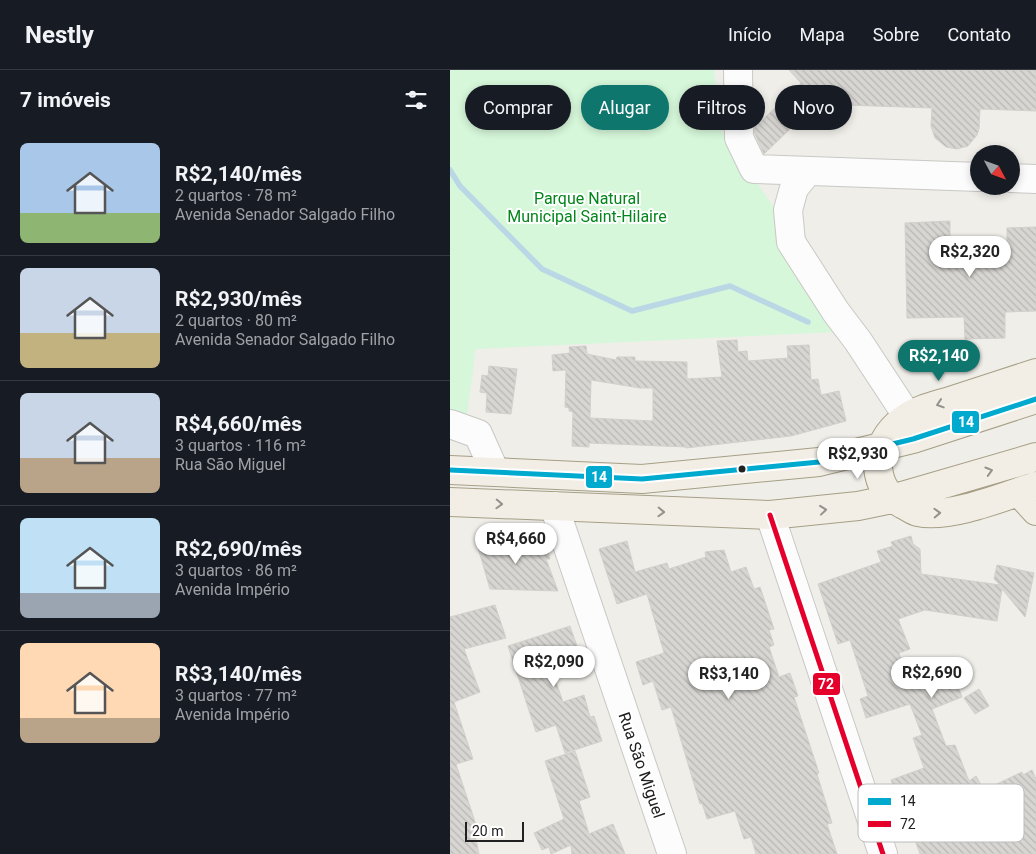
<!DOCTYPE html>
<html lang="pt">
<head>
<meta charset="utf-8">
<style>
  body { margin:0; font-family:Roboto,sans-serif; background:#20242c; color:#f1f3f6; height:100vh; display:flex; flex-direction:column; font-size:19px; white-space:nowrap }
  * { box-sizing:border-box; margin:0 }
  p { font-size:16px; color:#9ea1a6 }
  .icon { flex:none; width:28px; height:28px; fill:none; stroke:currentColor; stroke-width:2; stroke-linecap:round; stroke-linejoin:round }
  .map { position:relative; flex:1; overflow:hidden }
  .drawer { display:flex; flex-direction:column; background:#171b24; width:450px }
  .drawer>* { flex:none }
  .hud { position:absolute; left:15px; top:15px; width:475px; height:45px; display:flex; gap:10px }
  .needle { width:32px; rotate:131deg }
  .fabs { position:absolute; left:520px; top:75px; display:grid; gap:10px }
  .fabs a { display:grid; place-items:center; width:50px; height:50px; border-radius:50%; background:#171b24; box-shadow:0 2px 8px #0003; font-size:25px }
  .scale { position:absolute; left:15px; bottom:12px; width:59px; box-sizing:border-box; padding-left:5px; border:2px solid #212121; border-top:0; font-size:14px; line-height:18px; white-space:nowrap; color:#212121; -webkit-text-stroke:4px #fff; paint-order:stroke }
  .price { position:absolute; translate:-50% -42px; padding:0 11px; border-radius:18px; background:#fff; color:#222; font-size:16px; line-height:32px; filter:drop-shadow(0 1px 2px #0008) }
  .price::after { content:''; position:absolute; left:50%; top:30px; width:15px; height:11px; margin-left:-8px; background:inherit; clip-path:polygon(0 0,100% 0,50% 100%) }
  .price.on { background:#0f766e; color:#fff }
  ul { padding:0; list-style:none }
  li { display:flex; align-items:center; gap:15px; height:125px; padding:0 20px }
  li+li { border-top:1px solid #363941 }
  li span { display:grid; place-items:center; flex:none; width:140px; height:100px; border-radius:8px; color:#555 }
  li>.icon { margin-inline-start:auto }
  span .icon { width:60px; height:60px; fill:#fffc; stroke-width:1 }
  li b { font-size:21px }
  h2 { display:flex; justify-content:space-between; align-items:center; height:60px; padding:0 20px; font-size:21px }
  .pill { padding:0 18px; border-radius:22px; background:#171b24; box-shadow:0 2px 8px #0003; font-size:18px; line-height:45px }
  .pill.on { background:#0f766e; color:#fff }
  header { display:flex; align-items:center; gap:30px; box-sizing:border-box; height:70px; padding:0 25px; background:#171b24; border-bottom:1px solid #363941 }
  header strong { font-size:24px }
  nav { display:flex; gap:28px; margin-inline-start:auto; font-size:18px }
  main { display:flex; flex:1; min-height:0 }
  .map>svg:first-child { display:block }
</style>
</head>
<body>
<header>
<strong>Nestly</strong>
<nav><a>Início</a><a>Mapa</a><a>Sobre</a><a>Contato</a></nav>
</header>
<main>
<section class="drawer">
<h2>7 imóveis<svg class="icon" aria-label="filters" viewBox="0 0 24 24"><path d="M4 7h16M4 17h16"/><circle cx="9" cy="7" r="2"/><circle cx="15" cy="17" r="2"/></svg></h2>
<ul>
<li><span style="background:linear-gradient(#a9c7e8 70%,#8fb573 0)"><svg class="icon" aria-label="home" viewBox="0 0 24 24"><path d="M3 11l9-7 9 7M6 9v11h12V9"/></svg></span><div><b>R$2,140/mês</b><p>2 quartos · 78 m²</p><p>Avenida Senador Salgado Filho</p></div></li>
<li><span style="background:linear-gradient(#c9d6e8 65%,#c2b280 0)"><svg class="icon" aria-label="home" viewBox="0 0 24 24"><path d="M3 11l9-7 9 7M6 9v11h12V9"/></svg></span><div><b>R$2,930/mês</b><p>2 quartos · 80 m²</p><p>Avenida Senador Salgado Filho</p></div></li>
<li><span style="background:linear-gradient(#c9d6e8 65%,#b9a48a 0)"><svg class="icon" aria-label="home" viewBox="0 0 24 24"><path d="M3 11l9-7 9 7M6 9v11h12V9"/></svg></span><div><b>R$4,660/mês</b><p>3 quartos · 116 m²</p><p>Rua São Miguel</p></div></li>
<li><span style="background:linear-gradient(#bfe0f5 75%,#9aa5b1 0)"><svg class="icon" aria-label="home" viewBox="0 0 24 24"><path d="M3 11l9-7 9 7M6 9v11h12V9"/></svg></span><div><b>R$2,690/mês</b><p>3 quartos · 86 m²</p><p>Avenida Império</p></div></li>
<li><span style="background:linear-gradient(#ffd9b3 75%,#b9a48a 0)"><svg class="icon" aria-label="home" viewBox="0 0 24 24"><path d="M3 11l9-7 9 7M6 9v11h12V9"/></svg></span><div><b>R$3,140/mês</b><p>3 quartos · 77 m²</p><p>Avenida Império</p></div></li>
</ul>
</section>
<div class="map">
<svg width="586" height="784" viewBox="0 0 586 784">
  <defs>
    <pattern id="building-back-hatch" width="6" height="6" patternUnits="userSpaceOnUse" patternTransform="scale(1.25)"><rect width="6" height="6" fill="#d7d6d2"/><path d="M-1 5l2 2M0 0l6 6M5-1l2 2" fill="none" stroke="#b8b7b4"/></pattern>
  </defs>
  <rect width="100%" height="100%" fill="#efeee9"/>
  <!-- park -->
  <path fill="#d6f7da" d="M 0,0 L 264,0 L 272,62 L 409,261 L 26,279 L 14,365 L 0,364 Z"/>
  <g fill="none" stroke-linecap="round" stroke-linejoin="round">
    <!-- stream -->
    <path stroke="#bad7e5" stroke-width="5.5" d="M 0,100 L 10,116 L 92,199 L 182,241 L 280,216 L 358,252"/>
  </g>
  <!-- building -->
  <path fill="url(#building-back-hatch)" stroke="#d2d0ca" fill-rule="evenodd" d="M 339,0 L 586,0 L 586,41 L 530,39 L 529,59 L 527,65 L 518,76 L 507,79 L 496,77 L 485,68 L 481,56 L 482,38 L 366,34 L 314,84 L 305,64 L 304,58 L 351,13 Z
    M 500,151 L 500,177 L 557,175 L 557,158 L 586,157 L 586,241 L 555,242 L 555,268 L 515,269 L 514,247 L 457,248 L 455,153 Z
    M 287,270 L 288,282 L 297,281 L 298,291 L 338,288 L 337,276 L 359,275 L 361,310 L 368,309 L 371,325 L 389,321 L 396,351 L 341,366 L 236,378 L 236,377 L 165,374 L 139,373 L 139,377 L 122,376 L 123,342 L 119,341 L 119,338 L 115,337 L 116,300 L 103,301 L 102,285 L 120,283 L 119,277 L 136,276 L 137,284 L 166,290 L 167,287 L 185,287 L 185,291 L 237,292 L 237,309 L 272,307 L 267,271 ZM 141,310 L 190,318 L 203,318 L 203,351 L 140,348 Z
    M 39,296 L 67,299 L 61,344 L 36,342 L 37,323 L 30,322 L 32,305 L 38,306 Z
    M 27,466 L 95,473 L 100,489 L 96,489 L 108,521 L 40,519 L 29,481 Z
    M 461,466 L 463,474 L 470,479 L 471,504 L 550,515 L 544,509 L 547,495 L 584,503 L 575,547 L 552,519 L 547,551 L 475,540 L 448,549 L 460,579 L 449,583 L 461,618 L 503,602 L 512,627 L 482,639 L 496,676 L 505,675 L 519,711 L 526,706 L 534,720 L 572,702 L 573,705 L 582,700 L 586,709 L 586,784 L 470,784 L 452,734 L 450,734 L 441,710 L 474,698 L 463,668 L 472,665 L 460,634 L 416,648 L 410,629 L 418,626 L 400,570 L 388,574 L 368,514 L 431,492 L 427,481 L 443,476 L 441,472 Z
    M 177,471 L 185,502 L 217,493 L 219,499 L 256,487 L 255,482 L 274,480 L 281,502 L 296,497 L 304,519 L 310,517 L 324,559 L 319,560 L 324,575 L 319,577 L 329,607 L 340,603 L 348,626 L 344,627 L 369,703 L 367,704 L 382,753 L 377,754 L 387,784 L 306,784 L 301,767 L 294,769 L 285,741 L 257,749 L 252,733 L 250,734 L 221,637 L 212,640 L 203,611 L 193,615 L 186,592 L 214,583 L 197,524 L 167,534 L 149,479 Z
    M 45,535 L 56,568 L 14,579 L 30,622 L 4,632 L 23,689 L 6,694 L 29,764 L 25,765 L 29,784 L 0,784 L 0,547 Z
    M 120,556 L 133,594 L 103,603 L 113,632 L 134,625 L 140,647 L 144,646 L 152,671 L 115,683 L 106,655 L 86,662 L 58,576 Z
    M 529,619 L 539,636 L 525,644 L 514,628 Z
    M 125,681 L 140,727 L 129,731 L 139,764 L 163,754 L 175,784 L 122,784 L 121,775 L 101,784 L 99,777 L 92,780 L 84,763 L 114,749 L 95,691 Z"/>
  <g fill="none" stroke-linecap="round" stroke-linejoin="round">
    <defs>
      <path id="minor" d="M 288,0 L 289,68 L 304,99 L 529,107
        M 358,101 L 344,118 L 338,140 L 341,172 L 386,242 L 408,271 L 458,347
        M 561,108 L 586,109
        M 0,354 L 28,364 L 45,402
        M 104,436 L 222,784
        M 320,445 L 433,784"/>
      <path id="major" d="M 586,303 C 558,312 531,321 503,330 C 487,335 467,339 453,350 C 439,360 426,380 428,398 C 430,415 436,425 452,434 C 457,436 463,441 468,442 C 500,449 555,426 586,416
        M 0,400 L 192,409 L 369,392 L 463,369 L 586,329
        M 569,422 L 586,441
        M 0,432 L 320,445 L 408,436 L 442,429 L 586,387"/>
    </defs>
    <!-- minor casing -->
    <use href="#minor" stroke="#c8c8c5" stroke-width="30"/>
    <!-- major casing -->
    <use href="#major" stroke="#a69f85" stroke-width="30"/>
    <!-- minor -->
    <use href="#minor" stroke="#fdfcfc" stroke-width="28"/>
    <!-- major -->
    <use href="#major" stroke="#f2eee6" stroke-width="28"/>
    <defs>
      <path id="bus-1" d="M 0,400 L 192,409 L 369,392 L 463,369 L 586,329"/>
      <path id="bus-2" d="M 320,445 L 433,784"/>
    </defs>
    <!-- bus-1 casing -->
    <use href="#bus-1" stroke="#fff" stroke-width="9"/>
    <!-- bus-2 casing -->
    <use href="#bus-2" stroke="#fff" stroke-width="9"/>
    <!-- bus-1 -->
    <use href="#bus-1" stroke="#00a9ce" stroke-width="5"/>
    <!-- bus-2 -->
    <use href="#bus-2" stroke="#e4002b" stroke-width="5"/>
  </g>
  <!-- one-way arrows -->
  <defs><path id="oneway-chevron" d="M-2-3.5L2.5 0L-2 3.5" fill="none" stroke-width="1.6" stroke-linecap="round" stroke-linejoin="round" transform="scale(1.25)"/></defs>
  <g stroke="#94928d">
    <use href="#oneway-chevron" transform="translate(490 334) rotate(162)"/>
    <use href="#oneway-chevron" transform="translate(539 401) rotate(-16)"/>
    <use href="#oneway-chevron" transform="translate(49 434) rotate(2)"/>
    <use href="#oneway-chevron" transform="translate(373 440) rotate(-6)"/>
    <use href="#oneway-chevron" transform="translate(211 442) rotate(2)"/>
    <use href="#oneway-chevron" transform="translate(487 443) rotate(-2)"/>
  </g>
  <!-- markers -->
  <circle fill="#212121" stroke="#fff" stroke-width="2" cx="292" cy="399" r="4.5"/>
  <g text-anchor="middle" stroke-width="4" stroke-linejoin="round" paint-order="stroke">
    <!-- park labels -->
    <g font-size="16" fill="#03861c" stroke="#fff">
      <text x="137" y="134">Parque Natural<tspan x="137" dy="18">Municipal Saint-Hilaire</tspan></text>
    </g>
    <!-- street labels -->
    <g font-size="16" fill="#212121" stroke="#fff">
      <text transform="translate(192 695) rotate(71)" y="6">Rua São Miguel</text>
    </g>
  </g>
  <!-- legend -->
  <rect x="408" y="714" width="166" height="58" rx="8" fill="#fff" stroke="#bcbcbc" stroke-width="1"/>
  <rect x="418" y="728" width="23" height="7" fill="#00a9ce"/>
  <rect x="418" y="751" width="23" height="6" fill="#e4002b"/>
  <g font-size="14" fill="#212121">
    <text x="450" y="736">14</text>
    <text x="450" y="759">72</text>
  </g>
  <g stroke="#fff" stroke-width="2">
    <rect x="501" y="340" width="29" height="24" rx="5" fill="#00a9ce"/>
    <rect x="135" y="395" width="28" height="24" rx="5" fill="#00a9ce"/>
    <rect x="362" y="602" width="29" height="24" rx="5" fill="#e4002b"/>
  </g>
  <g font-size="14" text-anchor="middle" font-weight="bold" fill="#fff">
    <text x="516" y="357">14</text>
    <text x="149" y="412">14</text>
    <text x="376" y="619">72</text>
  </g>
</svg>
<div class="fabs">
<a><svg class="needle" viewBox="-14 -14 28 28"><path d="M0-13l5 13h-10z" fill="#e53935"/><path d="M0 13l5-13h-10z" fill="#9ea1a6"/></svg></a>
</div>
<div class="scale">20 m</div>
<b class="price" style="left:520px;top:208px">R$2,320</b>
<b class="price on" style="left:489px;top:312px">R$2,140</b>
<b class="price" style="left:408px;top:410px">R$2,930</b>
<b class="price" style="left:66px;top:495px">R$4,660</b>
<b class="price" style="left:104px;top:618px">R$2,090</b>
<b class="price" style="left:482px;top:629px">R$2,690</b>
<b class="price" style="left:279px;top:630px">R$3,140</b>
<div class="hud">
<a class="pill">Comprar</a>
<a class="pill on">Alugar</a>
<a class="pill">Filtros</a>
<a class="pill">Novo</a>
</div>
</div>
</main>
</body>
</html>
